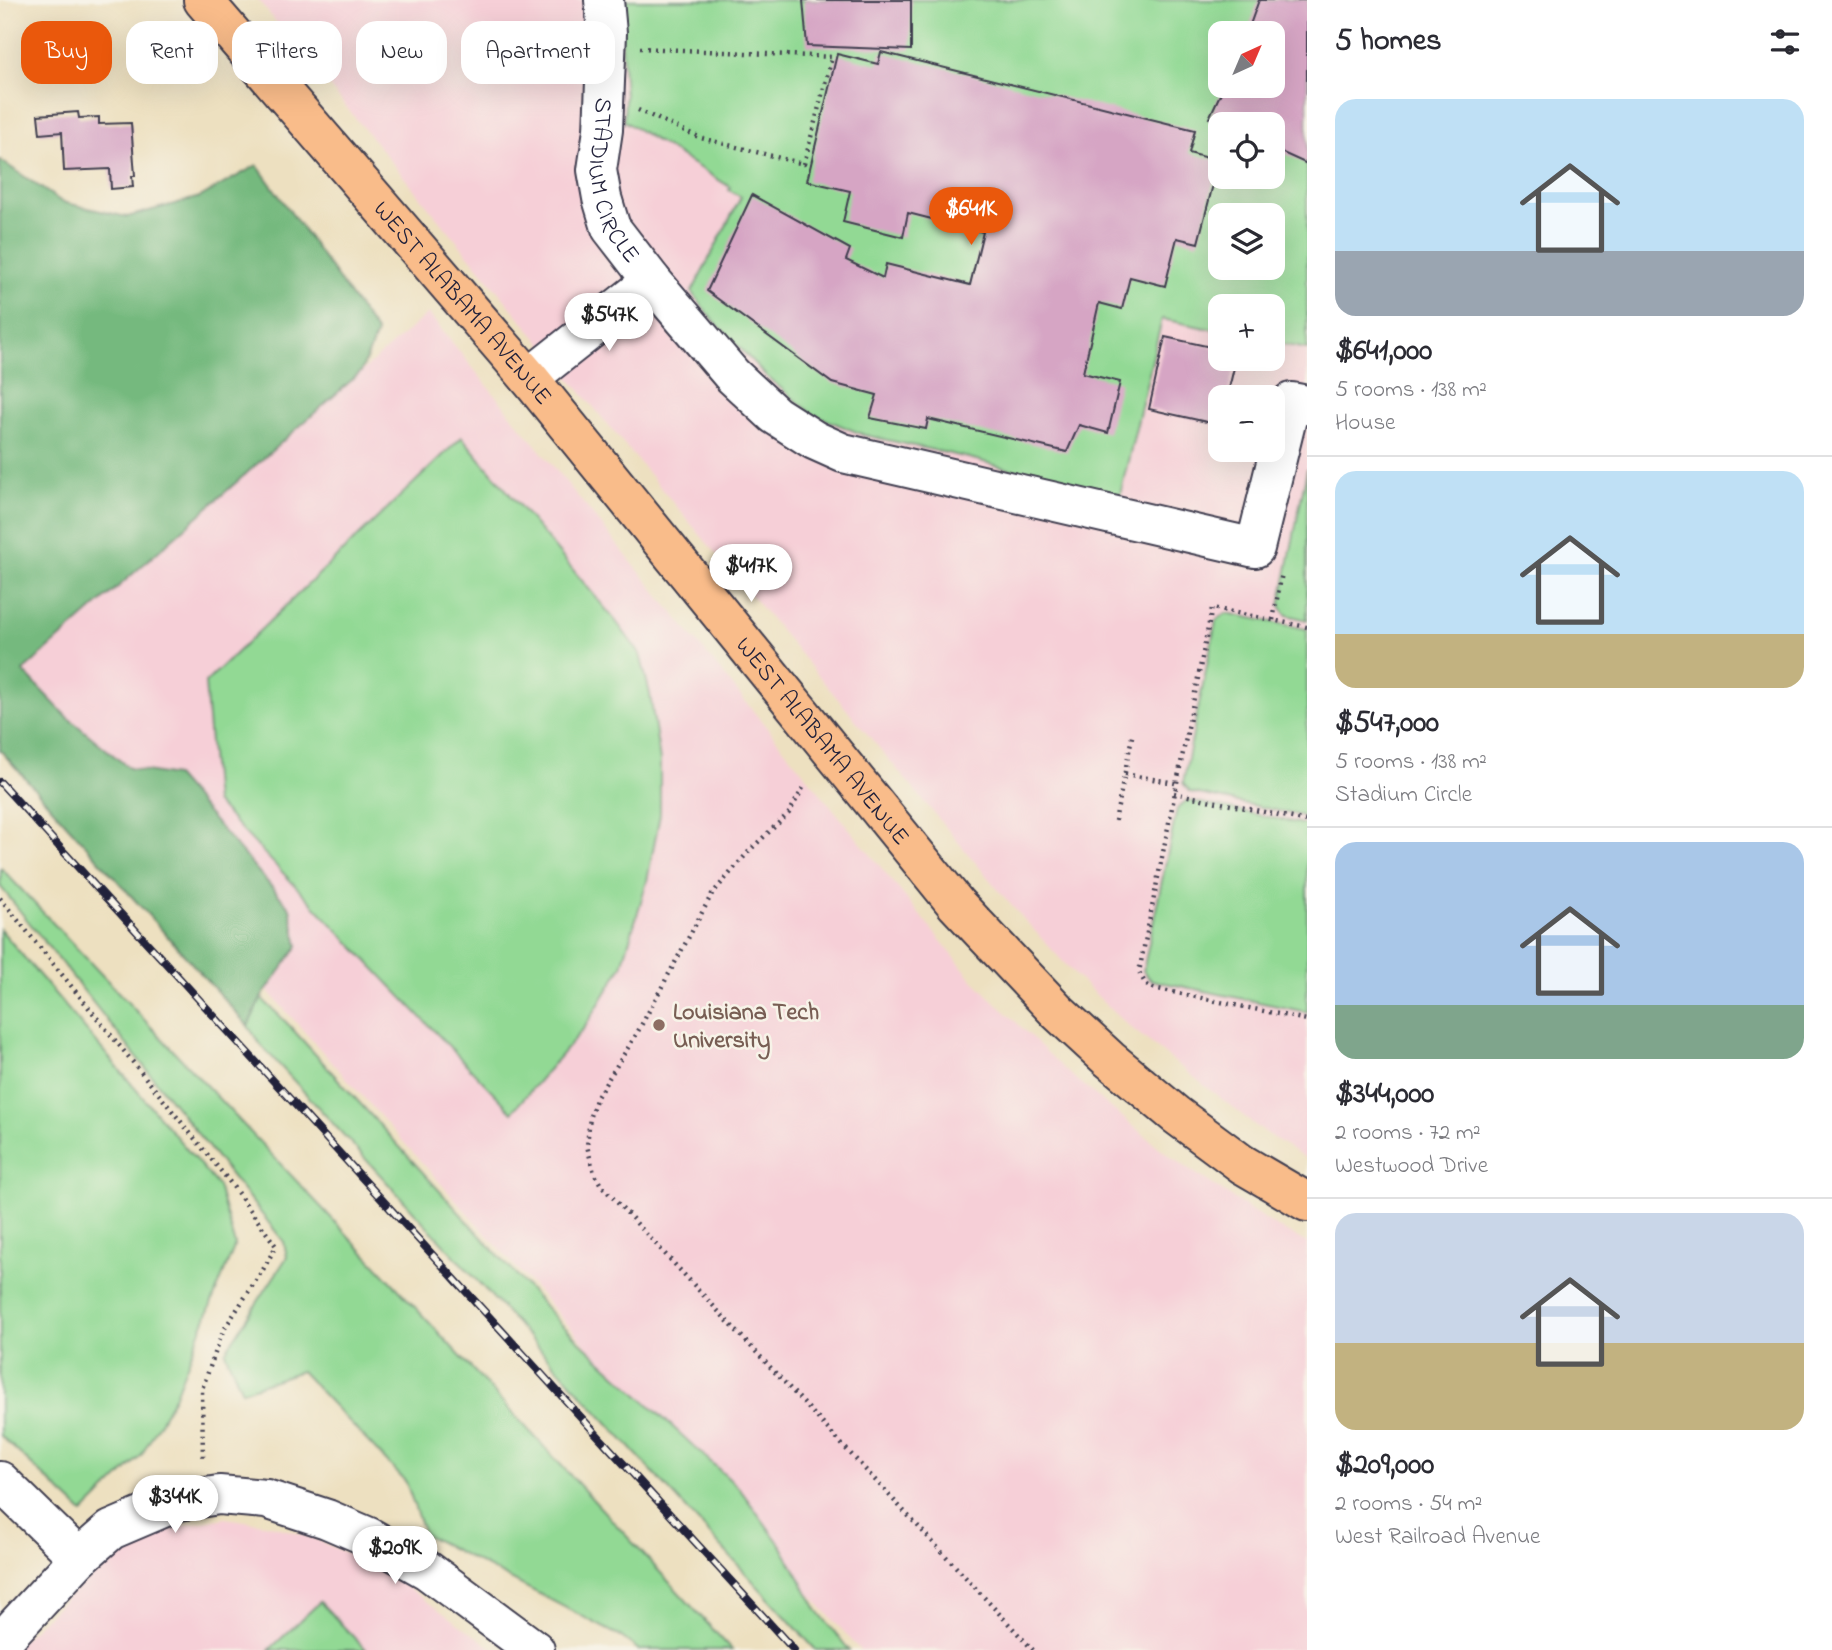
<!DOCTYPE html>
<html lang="en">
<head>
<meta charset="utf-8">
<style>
  body { margin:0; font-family:"Indie Flower",sans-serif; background:#f7f7f7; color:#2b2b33; height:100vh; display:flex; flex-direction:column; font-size:26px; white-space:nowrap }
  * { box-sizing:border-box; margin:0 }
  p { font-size:23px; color:#7c7c81 }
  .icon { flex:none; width:38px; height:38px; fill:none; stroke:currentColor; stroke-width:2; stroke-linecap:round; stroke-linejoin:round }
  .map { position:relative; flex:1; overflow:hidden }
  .panel { display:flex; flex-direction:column; background:#fff; width:525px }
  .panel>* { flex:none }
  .guide { position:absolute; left:21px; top:21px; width:665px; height:63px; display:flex; gap:14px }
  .needle { width:46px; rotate:44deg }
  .controls { position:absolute; left:1208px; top:21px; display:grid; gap:14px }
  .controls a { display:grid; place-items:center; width:77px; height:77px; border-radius:14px; background:#fff; box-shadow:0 7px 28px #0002; font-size:35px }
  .price { position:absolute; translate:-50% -60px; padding:0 16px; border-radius:24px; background:#fff; color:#222; font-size:23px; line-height:46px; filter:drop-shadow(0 2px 4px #0008) }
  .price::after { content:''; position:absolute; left:50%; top:42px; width:21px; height:16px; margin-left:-10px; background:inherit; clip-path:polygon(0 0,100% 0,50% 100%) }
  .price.current { background:#ea580c; color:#fff }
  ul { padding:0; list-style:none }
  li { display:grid; align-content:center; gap:14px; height:371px; padding:0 28px }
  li+li { border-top:2px solid #e1e1e2 }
  li span { display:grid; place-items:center; height:217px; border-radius:21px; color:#555 }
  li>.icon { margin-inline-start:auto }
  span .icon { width:126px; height:126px; fill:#fffc; stroke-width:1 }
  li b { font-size:30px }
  h2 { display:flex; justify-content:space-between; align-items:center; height:84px; padding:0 28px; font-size:30px }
  .tag { padding:0 24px; border-radius:21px; background:#fff; box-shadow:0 7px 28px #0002; font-size:24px; line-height:63px }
  .tag.current { background:#ea580c; color:#fff }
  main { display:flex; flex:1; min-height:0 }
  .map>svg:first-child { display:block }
</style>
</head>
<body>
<main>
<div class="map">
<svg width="1307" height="1650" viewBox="0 0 1307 1650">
  <rect width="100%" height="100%" fill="#f7f3e8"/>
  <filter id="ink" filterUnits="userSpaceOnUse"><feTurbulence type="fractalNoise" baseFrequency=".0143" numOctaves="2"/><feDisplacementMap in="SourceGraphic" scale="14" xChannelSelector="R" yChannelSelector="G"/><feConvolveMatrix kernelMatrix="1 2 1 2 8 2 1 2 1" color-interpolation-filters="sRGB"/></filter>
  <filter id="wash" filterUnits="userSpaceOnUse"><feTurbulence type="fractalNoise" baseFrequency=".00686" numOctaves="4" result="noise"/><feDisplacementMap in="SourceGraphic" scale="28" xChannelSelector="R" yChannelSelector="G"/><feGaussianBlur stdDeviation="1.57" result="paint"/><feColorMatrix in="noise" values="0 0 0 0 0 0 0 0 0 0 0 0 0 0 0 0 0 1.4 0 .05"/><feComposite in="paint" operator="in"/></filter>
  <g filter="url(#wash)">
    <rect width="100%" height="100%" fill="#ede0c0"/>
    <!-- built -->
    <path fill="#f6cfd7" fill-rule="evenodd" d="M 258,0 L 1307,0 L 1307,1159 L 1260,1129 L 1130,1027 L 1076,976 L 1011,905 L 623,443 ZM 1220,33 L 1272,33 L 1272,86 L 1220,86 ZM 1220,124 L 1272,124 L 1272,177 L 1220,177 ZM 1220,215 L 1272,215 L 1272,268 L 1220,268 ZM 1220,306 L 1272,306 L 1272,359 L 1220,359 ZM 1220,397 L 1272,397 L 1272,450 L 1220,450 Z
      M 428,313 L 973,980 L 1066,1071 L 1171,1157 L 1272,1224 L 1307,1243 L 1307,1650 L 860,1650 L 0,693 L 0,691 Z
      M 225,1518 L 271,1525 L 313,1538 L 351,1555 L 407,1587 L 495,1650 L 11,1650 L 81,1584 L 127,1551 L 176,1527 Z"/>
    <!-- green -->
    <path fill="#92d994" stroke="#5a7e68" stroke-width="2" fill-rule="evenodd" d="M 619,0 L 1307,0 L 1307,349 L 1272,342 L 1272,306 L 1220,306 L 1220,331 L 1162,319 L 1119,499 L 969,458 L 864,435 L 812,414 L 766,376 L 707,313 L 692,292 L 741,197 L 729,190 L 730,187 L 624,121 L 625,97 ZM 1220,33 L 1272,33 L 1272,86 L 1220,86 ZM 1220,124 L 1272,124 L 1272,177 L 1220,177 ZM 1220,215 L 1272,215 L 1272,268 L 1220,268 Z
      M 462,437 L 615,620 L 640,654 L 650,694 L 660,761 L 660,815 L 647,881 L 622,966 L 585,1027 L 512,1112 L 215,802 L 205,683 Z
      M 1307,469 L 1307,620 L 1287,615 L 1280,606 Z
      M 1226,613 L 1307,629 L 1307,817 L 1190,792 L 1183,783 L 1216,621 Z
      M 1187,800 L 1307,825 L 1307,1012 L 1151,980 L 1143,971 L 1177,809 Z
      M 1,868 L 389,1279 L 732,1650 L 639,1650 L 620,1636 L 424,1534 L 406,1482 L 301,1371 L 242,1391 L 225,1352 L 287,1257 L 284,1242 L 0,886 Z
      M 0,929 L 218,1186 L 235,1245 L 174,1397 L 141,1456 L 83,1513 L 0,1435 Z
      M 261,998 L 285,1021 L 560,1323 L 739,1488 L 782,1547 L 818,1611 L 849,1650 L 816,1650 L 260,1044 L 248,1026 Z
      M 320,1602 L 366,1650 L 269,1650 Z"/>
    <!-- forest -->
    <path fill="#75b97e" stroke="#4c6e5c" stroke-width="2" d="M 0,160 L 62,202 L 127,217 L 200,197 L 257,165 L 377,333 L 361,372 L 23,671 L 66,716 L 129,768 L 175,776 L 290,908 L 298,946 L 261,998 L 248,1026 L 0,750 Z"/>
    <g id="blocks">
      <!-- building -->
      <path fill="#d6a5c4" d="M 803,0 L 911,0 L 911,50 L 807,46 Z
        M 1259,0 L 1307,0 L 1307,164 L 1272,148 L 1272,124 L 1222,124 L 1209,118 L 1224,86 L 1272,86 L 1272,33 L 1247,33 Z
        M 881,52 L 1195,130 L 1189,153 L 1219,161 L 1198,243 L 1177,238 L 1165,286 L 1130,277 L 1122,309 L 1099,303 L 1083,373 L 1120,382 L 1108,433 L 1079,425 L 1067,452 L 928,419 L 926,429 L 870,418 L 877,395 L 832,383 L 707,291 L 752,195 L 850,249 L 846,260 L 883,278 L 886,264 L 970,285 L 983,232 L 908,213 L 903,237 L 843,222 L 850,191 L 807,181 L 837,54 L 878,64 Z
        M 78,112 L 79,118 L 99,117 L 99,124 L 131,123 L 135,176 L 132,176 L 133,187 L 111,189 L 110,169 L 64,171 L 62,132 L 40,134 L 38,115 Z
        M 1165,337 L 1220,349 L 1220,359 L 1236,359 L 1227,397 L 1220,397 L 1220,425 L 1149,409 Z"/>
    </g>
  </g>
  <g filter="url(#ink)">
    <use href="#blocks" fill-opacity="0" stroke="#403e4f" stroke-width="2"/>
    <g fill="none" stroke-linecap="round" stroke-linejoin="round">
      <defs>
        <g id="minor">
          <path id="s1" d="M 604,0 L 607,33 L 603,130 L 597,170 L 602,198 L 611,228 L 652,281 L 733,376 L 775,415 L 814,440 L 843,453 L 1255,548 L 1291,402 L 1307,405"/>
          <path d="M 529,378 L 652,281"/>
          <path d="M 0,1481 L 79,1558"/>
          <path d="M 0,1643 L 79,1558 L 111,1530 L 179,1501 L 219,1495 L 266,1499 L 327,1519 L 369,1537 L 427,1570 L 535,1650"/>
        </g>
        <g id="major">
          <path id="s2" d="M 203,0 L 529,378 L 956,904 L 1058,1012 L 1109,1059 L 1176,1115 L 1242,1164 L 1307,1202"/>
        </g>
      </defs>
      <!-- minor casing -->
      <use href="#minor" stroke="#403e4f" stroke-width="42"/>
      <!-- major casing -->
      <use href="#major" stroke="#403e4f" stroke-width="42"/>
      <!-- path -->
      <path stroke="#403e4f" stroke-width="4.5" stroke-dasharray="2 5" stroke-linecap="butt" d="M 638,110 L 701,138 L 804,164 L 832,57 L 640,48
        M 1273,620 L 1282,573
        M 1307,627 L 1212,608 L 1139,972 L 1146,985 L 1153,988 L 1307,1020
        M 1125,774 L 1175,783
        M 803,788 L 789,813 L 750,850 L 712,894 L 636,1035 L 597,1097 L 590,1116 L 587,1146 L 594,1173 L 601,1185 L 1033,1650
        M 1174,793 L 1307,821
        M 1115,821 L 1133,732
        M 0,898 L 229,1181 L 276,1246 L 264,1268 L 223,1331 L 202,1389 L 203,1461"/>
      <!-- minor -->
      <use href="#minor" stroke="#fff" stroke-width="38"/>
      <!-- major -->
      <use href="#major" stroke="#f9bc8a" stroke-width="38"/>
      <defs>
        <path id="rail" d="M 0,782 L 794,1650"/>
      </defs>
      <!-- rail casing -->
      <use href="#rail" stroke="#22223b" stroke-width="8"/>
      <!-- rail -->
      <use href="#rail" stroke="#f7f3e8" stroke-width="5" stroke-dasharray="16" stroke-linecap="butt"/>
    </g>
  </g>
  <!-- markers -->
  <circle fill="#8d6e63" stroke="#f7f3e8" stroke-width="2.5" cx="659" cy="1025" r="7"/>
  <g text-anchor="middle" stroke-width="5" stroke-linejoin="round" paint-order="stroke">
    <!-- street labels -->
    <g font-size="24" fill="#22223b" stroke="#f7f3e8">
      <text dy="8" stroke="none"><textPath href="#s1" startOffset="184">STADIUM CIRCLE</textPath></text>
      <text dy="8" stroke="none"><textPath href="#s2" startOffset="399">WEST ALABAMA AVENUE</textPath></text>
      <text dy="8" stroke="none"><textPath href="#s2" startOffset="966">WEST ALABAMA AVENUE</textPath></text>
    </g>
    <!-- education labels -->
    <g font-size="24" font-weight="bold" fill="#785e54" stroke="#f7f3e8" text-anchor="start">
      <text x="673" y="1019">Louisiana Tech<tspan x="673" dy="28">University</tspan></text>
    </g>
  </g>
</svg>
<div class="controls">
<a><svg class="needle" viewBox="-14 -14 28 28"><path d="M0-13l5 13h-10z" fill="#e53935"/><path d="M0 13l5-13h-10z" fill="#7c7c81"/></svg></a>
<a><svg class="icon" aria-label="locate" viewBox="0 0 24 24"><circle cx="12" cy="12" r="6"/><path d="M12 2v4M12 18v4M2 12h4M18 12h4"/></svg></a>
<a><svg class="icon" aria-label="layers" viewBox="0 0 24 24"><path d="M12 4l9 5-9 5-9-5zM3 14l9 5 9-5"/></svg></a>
<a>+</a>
<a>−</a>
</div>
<b class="price current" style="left:971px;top:247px">$641K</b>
<b class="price" style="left:609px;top:353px">$547K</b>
<b class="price" style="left:751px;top:604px">$417K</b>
<b class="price" style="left:175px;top:1535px">$344K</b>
<b class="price" style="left:395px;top:1586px">$209K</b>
<div class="guide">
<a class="tag current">Buy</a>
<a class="tag">Rent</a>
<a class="tag">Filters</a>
<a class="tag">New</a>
<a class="tag">Apartment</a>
</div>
</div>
<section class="panel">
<h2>5 homes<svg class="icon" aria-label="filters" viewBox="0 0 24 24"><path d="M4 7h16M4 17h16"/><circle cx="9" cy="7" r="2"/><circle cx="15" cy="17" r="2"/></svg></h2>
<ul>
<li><span style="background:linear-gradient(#bfe0f5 70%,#9aa5b1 0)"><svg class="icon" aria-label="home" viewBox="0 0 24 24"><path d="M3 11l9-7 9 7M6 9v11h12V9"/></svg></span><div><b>$641,000</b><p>5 rooms · 138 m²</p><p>House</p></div></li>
<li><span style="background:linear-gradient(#bfe0f5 75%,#c2b280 0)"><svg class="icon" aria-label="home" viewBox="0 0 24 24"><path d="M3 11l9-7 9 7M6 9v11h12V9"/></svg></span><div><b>$547,000</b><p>5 rooms · 138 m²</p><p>Stadium Circle</p></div></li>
<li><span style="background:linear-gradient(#a9c7e8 75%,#7fa58c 0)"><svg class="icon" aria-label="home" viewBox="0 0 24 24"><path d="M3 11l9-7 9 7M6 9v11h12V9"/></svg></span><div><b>$344,000</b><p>2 rooms · 72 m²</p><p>Westwood Drive</p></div></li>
<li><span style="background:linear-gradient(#c9d6e8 60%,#c2b280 0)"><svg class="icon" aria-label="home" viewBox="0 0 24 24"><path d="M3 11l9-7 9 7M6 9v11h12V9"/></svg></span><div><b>$209,000</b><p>2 rooms · 54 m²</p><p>West Railroad Avenue</p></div></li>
</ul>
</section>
</main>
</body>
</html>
